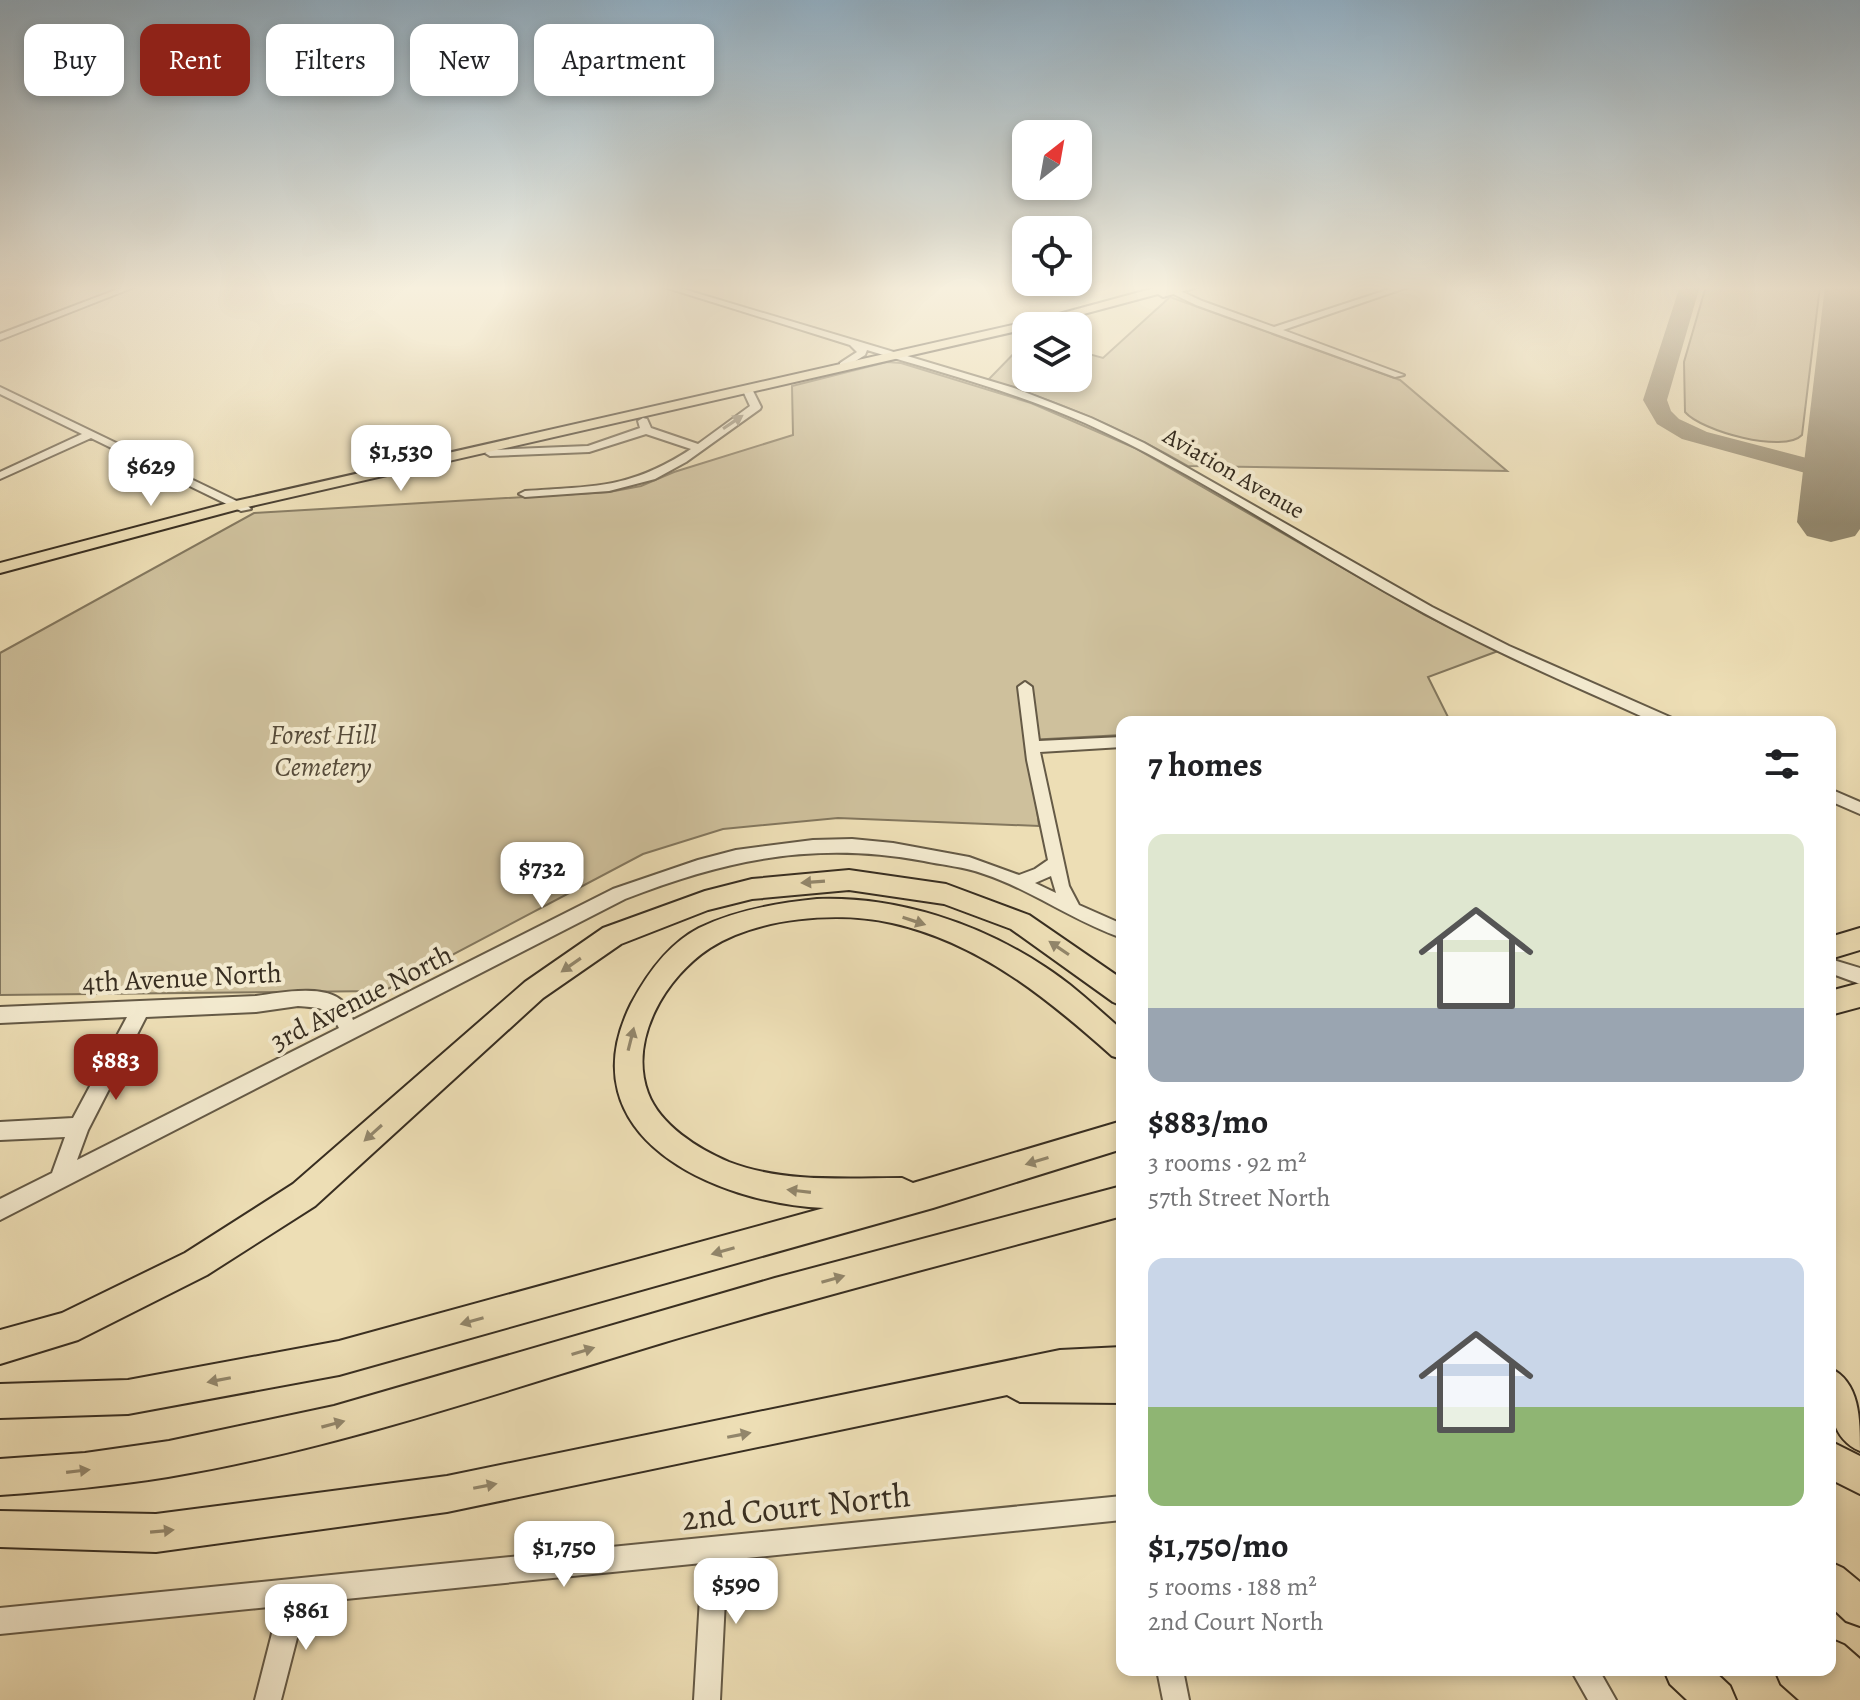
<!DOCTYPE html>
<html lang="en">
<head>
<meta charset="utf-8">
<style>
  body { margin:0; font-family:Alegreya,serif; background:#f6f6f6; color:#202124; height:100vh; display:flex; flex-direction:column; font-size:30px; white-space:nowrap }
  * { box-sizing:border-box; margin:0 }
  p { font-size:26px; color:#757577 }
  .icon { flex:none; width:44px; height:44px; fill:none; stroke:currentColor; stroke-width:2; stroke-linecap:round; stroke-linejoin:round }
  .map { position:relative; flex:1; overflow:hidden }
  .details { position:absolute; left:1116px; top:716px; width:720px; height:960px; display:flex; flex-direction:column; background:#fff; border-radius:16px; box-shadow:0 4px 12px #0003 }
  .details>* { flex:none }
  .guide { position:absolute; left:24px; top:24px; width:760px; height:72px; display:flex; gap:16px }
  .needle { width:52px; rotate:31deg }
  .fabs { position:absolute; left:1012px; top:120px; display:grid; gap:16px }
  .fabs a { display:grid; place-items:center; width:80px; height:80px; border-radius:16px; background:#fff; box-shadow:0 4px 12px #0003; font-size:40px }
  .price { position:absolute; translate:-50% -68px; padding:0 18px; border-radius:16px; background:#fff; color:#222; font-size:26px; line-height:52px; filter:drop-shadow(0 2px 4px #0008) }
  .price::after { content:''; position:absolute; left:50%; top:48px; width:24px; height:18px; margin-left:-12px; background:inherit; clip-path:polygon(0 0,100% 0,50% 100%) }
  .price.current { background:#8f2418; color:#fff }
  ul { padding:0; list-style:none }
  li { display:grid; align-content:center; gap:16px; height:424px; padding:0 32px }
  li span { display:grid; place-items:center; height:248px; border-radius:16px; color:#555 }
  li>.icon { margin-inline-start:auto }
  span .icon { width:144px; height:144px; fill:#fffc; stroke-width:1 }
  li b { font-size:34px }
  h2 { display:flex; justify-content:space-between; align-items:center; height:96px; padding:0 32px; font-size:34px }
  .tag { padding:0 28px; border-radius:16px; background:#fff; box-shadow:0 4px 12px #0003; font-size:28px; line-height:72px }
  .tag.current { background:#8f2418; color:#fff }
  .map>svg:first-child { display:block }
</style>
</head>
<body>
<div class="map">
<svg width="1860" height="1700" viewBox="0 0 1860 1700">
  <rect width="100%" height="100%" fill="#eddeb5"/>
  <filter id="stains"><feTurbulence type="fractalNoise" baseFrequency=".0025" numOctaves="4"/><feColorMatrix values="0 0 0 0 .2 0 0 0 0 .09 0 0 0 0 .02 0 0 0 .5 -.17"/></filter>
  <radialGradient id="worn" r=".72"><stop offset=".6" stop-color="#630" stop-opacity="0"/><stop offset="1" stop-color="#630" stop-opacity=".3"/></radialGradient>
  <!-- green -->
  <path fill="#cec09c" stroke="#83775e" stroke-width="2" d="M 1706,286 L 1820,286 L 1802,435 C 1784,454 1701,431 1685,412 L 1684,362 Z
    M 1170,297 L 1400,380 L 1507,471 L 1188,466 C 1125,430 1058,401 988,380 L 1026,341 L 1026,378 L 1078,378 L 1078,351 L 1103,358 Z
    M 887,362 L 901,363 L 1031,403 L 1135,448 L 1425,615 L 1498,651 L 1428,677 L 1448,717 L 1359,722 L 1122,722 L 1122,735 L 1029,740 L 1039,826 L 838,818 L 723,829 L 643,854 L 384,991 L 0,995 L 0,653 L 254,513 L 609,492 L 641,486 L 674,472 L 793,435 L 792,386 Z"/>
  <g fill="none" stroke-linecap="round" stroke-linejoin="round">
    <!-- taxiway -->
    <path fill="#92866b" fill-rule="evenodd" d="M 1680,286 L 1700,286 L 1667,400 L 1671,411 L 1679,419 L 1707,432 L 1860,472 L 1860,488 L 1682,439 L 1657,424 L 1643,400 Z"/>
    <!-- runway -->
    <path fill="#92866b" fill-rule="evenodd" d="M 1825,286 L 1860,286 L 1860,529 L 1855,536 L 1831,542 L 1807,536 L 1797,522 Z"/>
    <defs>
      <path id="minor" d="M 126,286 L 137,286 L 0,340 L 0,334 Z
        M 661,286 L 673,286 L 1014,388 L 1091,418 L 1144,443 L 1432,607 L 1509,646 L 1672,718 L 1674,722 L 1654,722 C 1577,687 1498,654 1424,613 C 1310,552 1203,476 1085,423 C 1015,392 940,372 867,350 L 865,355 L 846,367 L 840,367 L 840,363 L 857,352 L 850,345 Z
        M 1163,286 L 1170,286 L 1202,301 L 1274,327 L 1399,286 L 1411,286 L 1283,330 L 1404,375 L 1395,377 L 1196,305 L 1163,289 Z
        M 0,387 L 249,507 L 251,509 L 241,511 L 91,438 L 0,479 L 0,472 L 82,434 L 0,394 Z
        M 745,391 L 753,391 L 761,407 L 760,409 L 686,462 L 655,479 L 609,491 L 525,497 L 519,494 L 525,491 C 595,486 630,489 691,449 L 646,434 L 589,452 L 490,456 L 485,453 L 490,450 L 588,446 L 640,428 L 638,421 L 643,418 L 647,419 L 651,428 L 698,444 L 750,406 L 744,393 Z
        M 1025,682 L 1032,687 L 1039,741 L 1122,737 L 1122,747 L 1040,752 L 1069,886 L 1079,905 L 1122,924 L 1122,938 C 1073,921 1032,890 984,874 C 965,867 943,865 924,861 C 815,841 727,859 625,899 L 0,1220 L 0,1199 L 52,1173 L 65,1137 L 0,1140 L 0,1122 L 73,1118 L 127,1017 L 0,1023 L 0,1007 L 256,996 C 279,993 327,983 344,1003 C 348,1008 351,1015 353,1020 L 613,889 L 698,860 L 736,850 L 813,840 L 852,839 L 893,843 L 969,857 L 1019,875 L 1035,869 L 1048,860 L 1027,760 L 1018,687 ZM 1051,876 L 1056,893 L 1035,883 ZM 298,1006 C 321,1008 327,1006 339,1028 L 77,1160 L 88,1130 L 146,1017 L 256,1012 Z
        M 1830,789 L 1860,802 L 1860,814 L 1830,801 Z
        M 1830,959 L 1860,968 L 1860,984 L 1830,973 Z
        M 1122,1496 L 1122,1520 L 727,1560 L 720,1700 L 694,1700 L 702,1563 L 306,1603 L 281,1700 L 255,1700 L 279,1606 L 0,1634 L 0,1608 Z
        M 1157,1670 L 1183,1670 L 1189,1700 L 1163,1700 Z
        M 1571,1670 L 1599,1670 L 1616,1700 L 1588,1700 Z"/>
      <path id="major" d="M 1162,286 L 1201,286 L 1163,297 L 1158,294 L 1050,323 L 1026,326 L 1026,329 L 239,509 L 0,573 L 0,563 L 236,501 L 1048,317 Z"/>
      <path id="highway" d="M 849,870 L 946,884 L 1029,915 L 1122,979 L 1122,1006 L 1113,1002 L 1011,929 L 944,904 L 849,890 L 752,899 L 708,910 L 621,944 L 543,998 L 315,1206 L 207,1275 L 78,1340 L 0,1364 L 0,1330 L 62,1313 L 185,1253 L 293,1184 L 525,982 L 603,928 L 705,891 L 752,879 Z
        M 817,899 C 896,896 979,923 1045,967 C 1073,985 1097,1008 1122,1030 L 1122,1059 L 1112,1056 C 1047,998 980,943 892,923 C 838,911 758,917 710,948 C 666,977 628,1039 648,1093 C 660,1125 698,1149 729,1162 C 783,1183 845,1178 902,1178 L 913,1183 L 1122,1121 L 1122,1149 L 933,1208 L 339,1375 L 128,1414 L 0,1418 L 0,1384 L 128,1380 L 339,1341 L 824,1208 C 715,1203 565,1137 631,1004 C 647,974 668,944 699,928 C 736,910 777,903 817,899 Z
        M 1860,928 L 1860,950 L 1830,959 L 1830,937 Z
        M 1860,983 L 1860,1007 L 1830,1015 L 1830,991 Z
        M 1122,1186 L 1122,1216 C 969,1258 815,1297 662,1343 C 499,1392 337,1449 168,1477 C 112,1486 56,1491 0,1495 L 0,1459 L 85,1453 L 169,1441 L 334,1406 L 775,1278 Z
        M 1122,1347 L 1122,1403 L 1020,1402 L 1007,1395 L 447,1512 L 156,1552 L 0,1547 L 0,1511 L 156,1514 L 447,1476 L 1060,1350 Z
        M 1830,1368 C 1860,1382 1860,1419 1860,1451 C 1826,1436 1830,1399 1830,1368 Z
        M 1830,1441 L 1860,1456 L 1860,1494 L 1830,1479 Z
        M 1830,1562 L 1843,1568 L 1860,1582 L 1860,1626 L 1846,1621 L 1830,1606 Z
        M 1830,1639 L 1844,1645 L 1860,1659 L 1860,1700 L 1799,1700 L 1781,1684 L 1775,1670 L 1830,1670 Z
        M 1664,1670 L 1713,1670 L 1730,1686 L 1736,1700 L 1687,1700 L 1670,1684 Z"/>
    </defs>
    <!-- minor casing -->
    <use href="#minor" stroke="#655a46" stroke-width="4"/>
    <!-- major casing -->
    <use href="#major" stroke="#382e21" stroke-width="4"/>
    <!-- highway casing -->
    <use href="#highway" stroke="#382e21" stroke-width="4"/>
    <!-- minor -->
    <use href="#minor" fill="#f3eacf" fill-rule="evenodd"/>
    <!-- major -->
    <use href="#major" fill="#eddeb5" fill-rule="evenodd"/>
    <!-- highway -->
    <use href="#highway" fill="#eddeb5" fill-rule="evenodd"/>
  </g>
  <!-- one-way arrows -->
  <defs><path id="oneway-solid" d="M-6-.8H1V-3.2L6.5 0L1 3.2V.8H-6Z" transform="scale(2)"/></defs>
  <use fill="#968c78" href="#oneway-solid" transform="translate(733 422) rotate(-34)"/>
  <g fill="#92866b">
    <use href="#oneway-solid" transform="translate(813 882) rotate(176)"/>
    <use href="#oneway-solid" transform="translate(914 921) rotate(18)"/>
    <use href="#oneway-solid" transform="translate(1059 948) rotate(-146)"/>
    <use href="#oneway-solid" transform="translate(571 965) rotate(145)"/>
    <use href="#oneway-solid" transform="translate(631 1039) rotate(-76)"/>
    <use href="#oneway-solid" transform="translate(373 1133) rotate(138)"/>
    <use href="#oneway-solid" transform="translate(1037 1161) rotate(163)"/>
    <use href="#oneway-solid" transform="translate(799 1191) rotate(-173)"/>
    <use href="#oneway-solid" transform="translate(723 1251) rotate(164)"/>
    <use href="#oneway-solid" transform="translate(833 1279) rotate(-16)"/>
    <use href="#oneway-solid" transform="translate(472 1321) rotate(164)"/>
    <use href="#oneway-solid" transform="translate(583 1351) rotate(-17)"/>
    <use href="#oneway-solid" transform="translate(219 1380) rotate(169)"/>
    <use href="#oneway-solid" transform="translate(333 1424) rotate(-15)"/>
    <use href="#oneway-solid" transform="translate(739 1435) rotate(-11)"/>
    <use href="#oneway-solid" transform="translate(78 1471) rotate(-7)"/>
    <use href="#oneway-solid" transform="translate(485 1486) rotate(-11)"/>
    <use href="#oneway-solid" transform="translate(162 1531) rotate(-5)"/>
  </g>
  <!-- sky -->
  <linearGradient id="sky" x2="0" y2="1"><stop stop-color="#91adc0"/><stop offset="0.55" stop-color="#f7f0de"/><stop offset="1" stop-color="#f7f0de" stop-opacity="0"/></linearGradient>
  <rect width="1860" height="524" fill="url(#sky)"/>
  <g text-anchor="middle" stroke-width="8" stroke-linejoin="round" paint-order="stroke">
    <!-- far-street labels -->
    <g font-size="24" fill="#382e21" stroke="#f3eacf">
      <text transform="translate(1234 473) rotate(30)" y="8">Aviation Avenue</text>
    </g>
    <!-- park labels -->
    <g font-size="28" font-style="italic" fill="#564b3a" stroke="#f3eacf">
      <text x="323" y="744">Forest Hill<tspan x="323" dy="32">Cemetery</tspan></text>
    </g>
    <!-- street labels -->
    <g font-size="28" fill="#382e21" stroke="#f3eacf">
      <text transform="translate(182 977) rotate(-3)" y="10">4th Avenue North</text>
      <text transform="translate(361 997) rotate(-27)" y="10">3rd Avenue North</text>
    </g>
    <!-- near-street labels -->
    <g font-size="34" fill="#382e21" stroke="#f3eacf">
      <text transform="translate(796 1506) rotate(-6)" y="12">2nd Court North</text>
    </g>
  </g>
  <rect width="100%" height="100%" filter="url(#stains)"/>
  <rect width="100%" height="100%" fill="url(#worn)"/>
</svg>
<div class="fabs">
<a><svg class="needle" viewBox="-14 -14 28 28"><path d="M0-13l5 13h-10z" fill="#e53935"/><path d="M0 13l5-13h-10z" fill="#757577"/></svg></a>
<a><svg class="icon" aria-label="locate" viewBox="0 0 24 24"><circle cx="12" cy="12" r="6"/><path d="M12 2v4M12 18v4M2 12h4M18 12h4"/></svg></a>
<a><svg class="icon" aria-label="layers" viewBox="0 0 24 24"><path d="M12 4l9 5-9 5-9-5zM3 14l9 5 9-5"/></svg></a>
</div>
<b class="price" style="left:401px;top:493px">$1,530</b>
<b class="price" style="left:151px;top:508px">$629</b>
<b class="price" style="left:542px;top:910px">$732</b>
<b class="price current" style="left:116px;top:1102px">$883</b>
<b class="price" style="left:564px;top:1589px">$1,750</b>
<b class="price" style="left:736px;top:1626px">$590</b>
<b class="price" style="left:306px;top:1652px">$861</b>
<div class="guide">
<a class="tag">Buy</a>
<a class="tag current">Rent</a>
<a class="tag">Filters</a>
<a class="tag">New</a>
<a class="tag">Apartment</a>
</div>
<section class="details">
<h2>7 homes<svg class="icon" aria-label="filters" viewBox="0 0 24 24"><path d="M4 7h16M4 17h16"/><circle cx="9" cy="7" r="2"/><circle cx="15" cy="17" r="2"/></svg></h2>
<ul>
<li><span style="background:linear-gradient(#dfe7d0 70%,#9aa5b1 0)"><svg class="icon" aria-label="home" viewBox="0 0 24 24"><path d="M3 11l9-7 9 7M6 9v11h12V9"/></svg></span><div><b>$883/mo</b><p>3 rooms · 92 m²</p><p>57th Street North</p></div></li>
<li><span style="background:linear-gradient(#c9d6e8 60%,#8fb573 0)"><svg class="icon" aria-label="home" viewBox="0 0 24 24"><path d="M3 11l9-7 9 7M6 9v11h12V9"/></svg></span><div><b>$1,750/mo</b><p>5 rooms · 188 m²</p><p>2nd Court North</p></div></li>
</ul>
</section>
</div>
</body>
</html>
